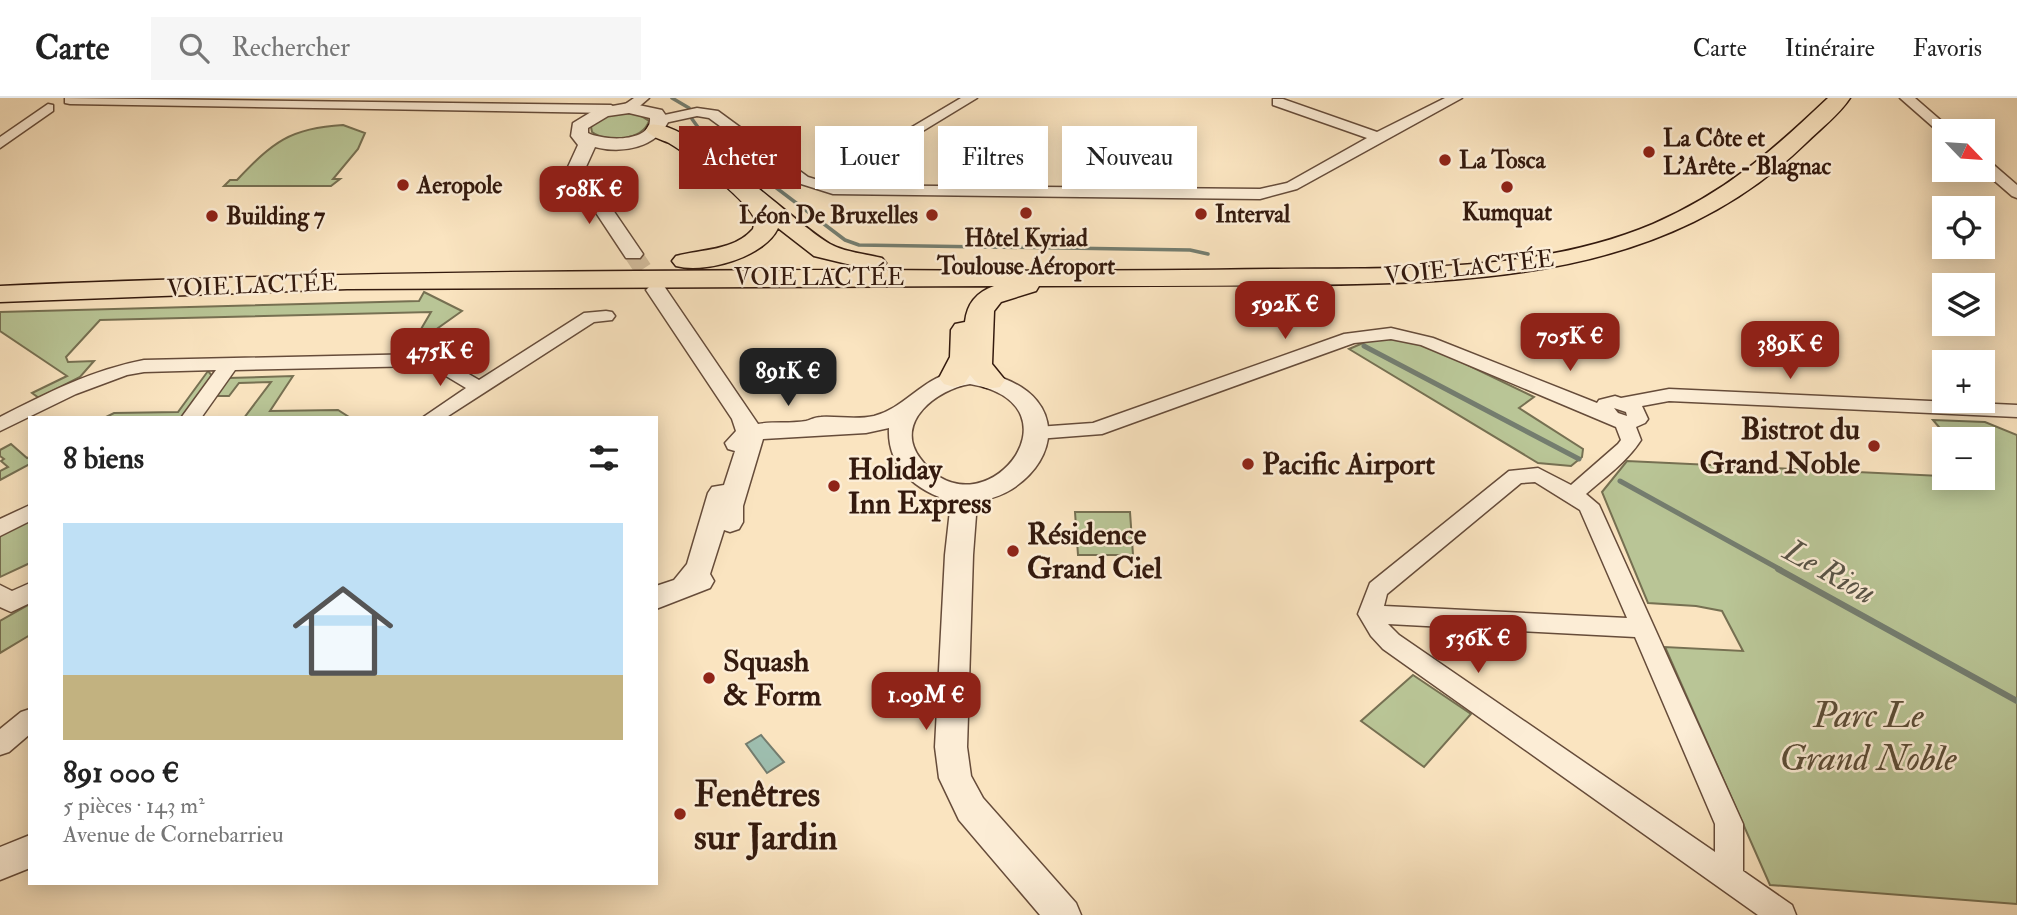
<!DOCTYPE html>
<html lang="fr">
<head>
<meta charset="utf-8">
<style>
  body { margin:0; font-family:"IM FELL Double Pica",serif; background:#f6f6f6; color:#222; height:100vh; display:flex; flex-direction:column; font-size:26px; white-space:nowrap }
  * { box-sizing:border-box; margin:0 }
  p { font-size:23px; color:#767676 }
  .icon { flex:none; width:38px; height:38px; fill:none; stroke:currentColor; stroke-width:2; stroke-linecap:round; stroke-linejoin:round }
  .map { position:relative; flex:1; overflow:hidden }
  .panel { position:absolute; left:28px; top:318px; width:630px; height:469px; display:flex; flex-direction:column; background:#fff; border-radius:0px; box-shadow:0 4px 18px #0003 }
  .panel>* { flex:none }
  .guide { position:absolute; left:679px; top:28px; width:665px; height:63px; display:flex; gap:14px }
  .needle { width:46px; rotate:115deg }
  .controls { position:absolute; left:1932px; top:21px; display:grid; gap:14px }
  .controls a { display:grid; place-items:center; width:63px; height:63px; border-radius:0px; background:#fff; box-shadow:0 4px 18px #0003; font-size:35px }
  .price { position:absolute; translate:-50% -60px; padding:0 16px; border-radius:14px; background:#8f2418; color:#fff; font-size:23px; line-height:46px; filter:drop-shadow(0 2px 4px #0008) }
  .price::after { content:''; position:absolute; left:50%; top:42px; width:21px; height:16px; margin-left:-10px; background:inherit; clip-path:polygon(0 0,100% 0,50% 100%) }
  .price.active { background:#222; color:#fff }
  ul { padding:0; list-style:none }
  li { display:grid; align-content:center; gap:14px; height:371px; padding:0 35px }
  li+li { border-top:2px solid #e0e0e0 }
  li span { display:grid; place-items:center; height:217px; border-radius:0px; color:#555 }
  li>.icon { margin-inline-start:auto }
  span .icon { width:126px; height:126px; fill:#fffc; stroke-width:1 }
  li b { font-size:30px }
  h2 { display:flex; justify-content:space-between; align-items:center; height:84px; padding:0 35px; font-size:30px }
  .pill { padding:0 24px; border-radius:0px; background:#fff; box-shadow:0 4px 18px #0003; font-size:24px; line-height:63px }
  .pill.active { background:#8f2418; color:#fff }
  header { display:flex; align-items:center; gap:42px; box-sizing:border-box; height:98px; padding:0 35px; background:#fff; border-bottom:2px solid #e0e0e0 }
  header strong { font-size:33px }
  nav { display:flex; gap:38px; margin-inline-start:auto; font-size:24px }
  .search { width:490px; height:63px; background:#f6f6f6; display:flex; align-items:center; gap:18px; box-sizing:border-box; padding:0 24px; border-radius:0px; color:#767676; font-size:26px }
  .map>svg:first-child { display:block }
</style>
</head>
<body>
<header>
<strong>Carte</strong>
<div class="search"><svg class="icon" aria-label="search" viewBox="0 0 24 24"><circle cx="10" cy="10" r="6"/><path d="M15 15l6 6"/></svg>Rechercher</div>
<nav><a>Carte</a><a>Itinéraire</a><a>Favoris</a></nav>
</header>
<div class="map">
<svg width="2017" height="817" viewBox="0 0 2017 817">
  <rect width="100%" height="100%" fill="#fae4c0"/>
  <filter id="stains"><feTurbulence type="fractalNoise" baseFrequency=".00286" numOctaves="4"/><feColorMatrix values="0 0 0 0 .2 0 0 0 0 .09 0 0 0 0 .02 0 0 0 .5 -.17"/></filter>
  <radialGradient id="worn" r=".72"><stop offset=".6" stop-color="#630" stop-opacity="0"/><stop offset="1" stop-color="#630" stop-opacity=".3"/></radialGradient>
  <!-- green -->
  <path fill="#b9c596" stroke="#767052" stroke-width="2" d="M 627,15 L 638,16 L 649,23 C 642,43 606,45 592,34 L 591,29 C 600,18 613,16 627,15 Z
    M 343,27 L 365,35 L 358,51 L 333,81 L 340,81 L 331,88 L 224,88 L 230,82 L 237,82 C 273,44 290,30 343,27 Z
    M 424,194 L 462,213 L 424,240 L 416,254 L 407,255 L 431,214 L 100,222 L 66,259 L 68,264 L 94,263 L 80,279 L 39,300 L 32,295 L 67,278 L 0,233 L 0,214 L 419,203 Z
    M 1390,239 L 1422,245 L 1534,299 L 1519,310 L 1583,351 L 1582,359 L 1571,368 L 1538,365 L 1349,251 L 1370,242 Z
    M 208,273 L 213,279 L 182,320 L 104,320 L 114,315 L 178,314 Z
    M 293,278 L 270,313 L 338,312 L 349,319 L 244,320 L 271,284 L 239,285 L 229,298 L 214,298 L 228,280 Z
    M 1933,322 L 1985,324 L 2017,337 L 2017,806 L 1770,787 L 1665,549 L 1743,553 L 1722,513 L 1696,508 L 1648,505 L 1602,394 L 1627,363 L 1983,380 L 1983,341 L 1949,341 Z
    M 11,346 L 27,360 L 30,359 L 30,366 L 0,382 L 0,373 L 8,369 L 1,363 L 4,361 L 0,358 L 0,352 Z
    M 1075,414 L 1130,414 L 1133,457 L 1078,457 Z
    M 30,420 L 30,465 L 0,479 L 0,436 Z
    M 30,506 L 30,537 L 0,555 L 0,523 Z
    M 1413,577 L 1471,616 L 1424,669 L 1361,623 Z"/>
  <!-- water -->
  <path fill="#9ebfb0" stroke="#747d6f" stroke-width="2" d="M 761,637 L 784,664 L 767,675 L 746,646 Z"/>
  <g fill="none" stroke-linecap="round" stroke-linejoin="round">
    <!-- stream-far2 -->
    <path stroke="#747d6f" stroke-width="3.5" d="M 672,0 L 689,10
      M 692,21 L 700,32 L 845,142 L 859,147 L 1190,152 L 1208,156"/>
    <!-- stream-far1 -->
    <path stroke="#747d6f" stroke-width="5" d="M 1364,248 L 1579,361
      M 1620,383 L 1781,472"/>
    <!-- stream -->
    <path stroke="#747d6f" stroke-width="6" d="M 1778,471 L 2017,603"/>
    <!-- tertiary-tunnel -->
    <path stroke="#d2bc9c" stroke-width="18" stroke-dasharray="18 10" stroke-linecap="butt" d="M 633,156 L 657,192"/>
    <defs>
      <path id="minor" d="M 65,0 L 611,7 L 618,11 L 611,15 L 70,6 L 65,5 Z
        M 634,0 L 649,0 L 634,13 L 624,13 L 624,7 Z
        M 961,0 L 977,0 L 834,87 L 1260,91 L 1287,85 L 1367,40 L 1273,7 L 1273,1 L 1283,1 L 1377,34 L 1445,0 L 1462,0 L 1297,91 L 1260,101 L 833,96 L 798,85 L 709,20 L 697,18 L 660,26 L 653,22 L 655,19 L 697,10 L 718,13 L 808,79 L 821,83 Z
        M 1900,0 L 1915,0 L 1953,33 L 1941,36 Z
        M 48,6 L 53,7 L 53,13 L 0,50 L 0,39 Z
        M 1983,61 L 1988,62 L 2017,87 L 2017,100 L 2012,98 L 1982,72 Z
        M 606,213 L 612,214 L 615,218 L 612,222 L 594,224 L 445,320 L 422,320 L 466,290 L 431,269 L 423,268 L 235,272 L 201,320 L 181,320 L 216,272 L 144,274 L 127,277 L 76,296 L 0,333 L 0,319 C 47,295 92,272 144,262 L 423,256 L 443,261 L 479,282 L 584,215 Z
        M 1391,230 L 1433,240 L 1597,305 L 1599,302 L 1615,298 L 1621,300 L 1669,291 L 2017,307 L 2017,319 L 1669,303 L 1642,308 L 1648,321 L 1645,325 L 1636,329 L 1641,342 C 1627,364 1605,379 1586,396 L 1599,407 L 1743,726 L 1743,773 L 1792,807 L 1796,817 L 1758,817 L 1383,551 L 1371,538 L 1358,516 L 1370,485 L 1509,373 L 1538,370 L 1571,387 L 1618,346 L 1621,342 L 1616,329 L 1421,247 L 1391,241 L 1354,245 L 1102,336 L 1037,341 L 1030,340 L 1027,335 L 1030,330 L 1037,329 L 1093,325 L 1344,236 ZM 1614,310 L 1626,314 L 1627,318 L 1618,315 ZM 1535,384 L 1580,412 L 1627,520 L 1384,508 L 1387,496 L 1521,385 ZM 1388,526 L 1635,539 L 1715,726 L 1715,754 L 1399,537 Z
        M 30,407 L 30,423 L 0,438 L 0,421 Z
        M 30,485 L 30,505 L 11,514 L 0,509 L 0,487 L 12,493 Z
        M 30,611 L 30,636 L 9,654 L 0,657 L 0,631 L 21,614 Z"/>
      <path id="tertiary" d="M 629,5 L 662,12 L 669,22 C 657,50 622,56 595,49 L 585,71 L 643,156 L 640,160 L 626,160 L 567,71 L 578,47 L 571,38 L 573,25 L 596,11 ZM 629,15 L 650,20 C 652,45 604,43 588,35 L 588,30 L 608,18 Z
        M 657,186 L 664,188 L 758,326 C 774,323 790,326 806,323 C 810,322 815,319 821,319 C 838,318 856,322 874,318 C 909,309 924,274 968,272 C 980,272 994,276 1005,281 C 1062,303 1061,359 1012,391 C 1001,398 990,401 977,404 L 973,457 L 967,649 L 971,678 L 983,700 L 1076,805 L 1081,817 L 1040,817 L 959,722 L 939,680 L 935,649 L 945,457 L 951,403 C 916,393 887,369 889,330 L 866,335 L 763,341 L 743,408 L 743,424 L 739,431 L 730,434 L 724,432 L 710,476 L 714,483 L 710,490 L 656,511 L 656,488 L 674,482 L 687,466 L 708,395 L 712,389 L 724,387 L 735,353 L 728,351 L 725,345 L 736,333 L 732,321 L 646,192 L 650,188 ZM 970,286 C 1090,307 980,443 920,360 C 893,324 938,291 970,286 Z
        M 30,737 L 30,770 L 0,782 L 0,749 Z"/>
      <path id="trunk" d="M 1828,0 L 1850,0 C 1839,17 1820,31 1806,45 C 1667,180 1481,185 1299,187 C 1213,188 1126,188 1039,188 L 1036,193 L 1001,204 L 994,213 L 992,266 L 1005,282 L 1000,289 C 985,292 980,289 970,277 L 964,286 L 954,289 L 944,286 L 939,280 L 950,259 L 951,232 L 955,226 L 965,224 C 967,205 977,194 994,188 L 347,191 L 0,204 L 0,188 C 291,175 581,172 872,172 L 814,158 L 778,130 C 765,159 705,176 676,168 L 672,163 L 676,158 C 702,151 734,153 753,131 L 755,122 C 750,104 688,56 669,45 C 661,41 652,40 646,32 L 649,27 C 686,18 793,125 830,146 C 844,154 866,156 882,160 L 886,165 L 882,170 L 874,172 C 1008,173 1143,173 1277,171 C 1400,170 1537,175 1653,126 C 1726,94 1771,54 1828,0 Z"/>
    </defs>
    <!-- minor casing -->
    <use href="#minor" stroke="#664c3a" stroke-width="3"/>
    <!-- tertiary casing -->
    <use href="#tertiary" stroke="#664c3a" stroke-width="3"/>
    <!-- trunk casing -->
    <use href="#trunk" stroke="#341a0e" stroke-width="3"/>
    <!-- minor -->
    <use href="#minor" fill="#fcedd6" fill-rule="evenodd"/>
    <!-- tertiary -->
    <use href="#tertiary" fill="#fcedd6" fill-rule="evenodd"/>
    <!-- trunk -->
    <use href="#trunk" fill="#fae4c0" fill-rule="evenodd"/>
  </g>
  <!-- markers -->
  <g fill="#8f2418" stroke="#fcedd6" stroke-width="2.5">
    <circle cx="1649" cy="54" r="7"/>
    <circle cx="1445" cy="62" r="7"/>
    <circle cx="403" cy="87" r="7"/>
    <circle cx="1507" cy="89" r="7"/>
    <circle cx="1026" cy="115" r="7"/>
    <circle cx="1201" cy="116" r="7"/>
    <circle cx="932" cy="117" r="7"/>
    <circle cx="212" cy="118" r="7"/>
    <circle cx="1874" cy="348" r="7"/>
    <circle cx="1248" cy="366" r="7"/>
    <circle cx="834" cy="388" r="7"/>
    <circle cx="1013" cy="453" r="7"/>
    <circle cx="709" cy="580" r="7"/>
    <circle cx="680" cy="716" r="7"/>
  </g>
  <g text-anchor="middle" stroke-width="5" stroke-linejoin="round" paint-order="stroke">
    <!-- far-poi labels -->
    <g font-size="24" font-weight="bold" fill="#341a0e" stroke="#fcedd6" text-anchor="start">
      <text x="1663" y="48">La Côte et<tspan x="1663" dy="28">L'Arête - Blagnac</tspan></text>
      <text x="1459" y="70">La Tosca</text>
      <text x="417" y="95">Aeropole</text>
      <text x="1507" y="122" text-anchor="middle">Kumquat</text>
      <text x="1215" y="124">Interval</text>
      <text x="918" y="125" text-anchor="end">Léon De Bruxelles</text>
      <text x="226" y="126">Building 7</text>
      <text x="1026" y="148" text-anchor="middle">Hôtel Kyriad<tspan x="1026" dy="28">Toulouse Aéroport</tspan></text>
    </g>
    <!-- far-street labels -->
    <g font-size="24" fill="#341a0e" stroke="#fcedd6">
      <text transform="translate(1469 169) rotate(-6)" y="8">VOIE LACTÉE</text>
      <text x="819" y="187">VOIE LACTÉE</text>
      <text transform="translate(252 187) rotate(-2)" y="8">VOIE LACTÉE</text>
    </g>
    <!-- poi labels -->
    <g font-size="30" font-weight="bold" fill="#341a0e" stroke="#fcedd6" text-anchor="start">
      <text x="1860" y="341" text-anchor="end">Bistrot du<tspan x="1860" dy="34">Grand Noble</tspan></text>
      <text x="1262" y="376">Pacific Airport</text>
      <text x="848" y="381">Holiday<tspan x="848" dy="34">Inn Express</tspan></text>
      <text x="1027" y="446">Résidence<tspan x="1027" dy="34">Grand Ciel</tspan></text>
      <text x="723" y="573">Squash<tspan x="723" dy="34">&amp; Form</tspan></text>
    </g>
    <!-- water labels -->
    <g font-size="32" font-style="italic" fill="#595447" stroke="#fcedd6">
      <text transform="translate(1830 473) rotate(29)" y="11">Le Riou</text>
    </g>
    <!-- near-park labels -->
    <g font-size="37" font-style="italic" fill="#5c4d37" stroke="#fcedd6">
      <text x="1868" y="629">Parc Le<tspan x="1868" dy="43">Grand Noble</tspan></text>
    </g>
    <!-- near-poi labels -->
    <g font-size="37" font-weight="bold" fill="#341a0e" stroke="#fcedd6" text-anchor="start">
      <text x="694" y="708">Fenêtres<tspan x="694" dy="43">sur Jardin</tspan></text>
    </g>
  </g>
  <rect width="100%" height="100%" filter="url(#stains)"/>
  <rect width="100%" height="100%" fill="url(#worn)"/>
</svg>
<div class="controls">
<a><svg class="needle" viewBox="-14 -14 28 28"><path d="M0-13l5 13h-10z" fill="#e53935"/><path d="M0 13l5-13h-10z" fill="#767676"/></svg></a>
<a><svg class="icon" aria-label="locate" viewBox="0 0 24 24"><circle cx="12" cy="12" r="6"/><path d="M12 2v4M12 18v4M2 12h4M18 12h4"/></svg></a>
<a><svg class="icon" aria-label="layers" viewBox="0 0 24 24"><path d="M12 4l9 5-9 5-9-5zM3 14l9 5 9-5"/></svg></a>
<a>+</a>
<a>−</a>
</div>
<b class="price" style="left:589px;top:128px">508K €</b>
<b class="price" style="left:1285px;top:243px">592K €</b>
<b class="price" style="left:1570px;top:275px">705K €</b>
<b class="price" style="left:1790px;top:283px">389K €</b>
<b class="price" style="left:440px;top:290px">475K €</b>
<b class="price active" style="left:788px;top:310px">891K €</b>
<b class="price" style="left:1478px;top:577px">536K €</b>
<b class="price" style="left:926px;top:634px">1.09M €</b>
<div class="guide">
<a class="pill active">Acheter</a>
<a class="pill">Louer</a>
<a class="pill">Filtres</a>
<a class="pill">Nouveau</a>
</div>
<section class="panel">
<h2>8 biens<svg class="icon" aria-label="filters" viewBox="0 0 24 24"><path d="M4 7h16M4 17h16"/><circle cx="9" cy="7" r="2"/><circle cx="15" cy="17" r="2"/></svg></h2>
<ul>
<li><span style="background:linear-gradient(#bfe0f5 70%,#c2b280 0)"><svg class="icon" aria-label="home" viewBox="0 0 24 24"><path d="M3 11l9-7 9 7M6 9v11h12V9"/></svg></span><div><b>891 000 €</b><p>5 pièces · 143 m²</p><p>Avenue de Cornebarrieu</p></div></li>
</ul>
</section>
</div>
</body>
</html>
